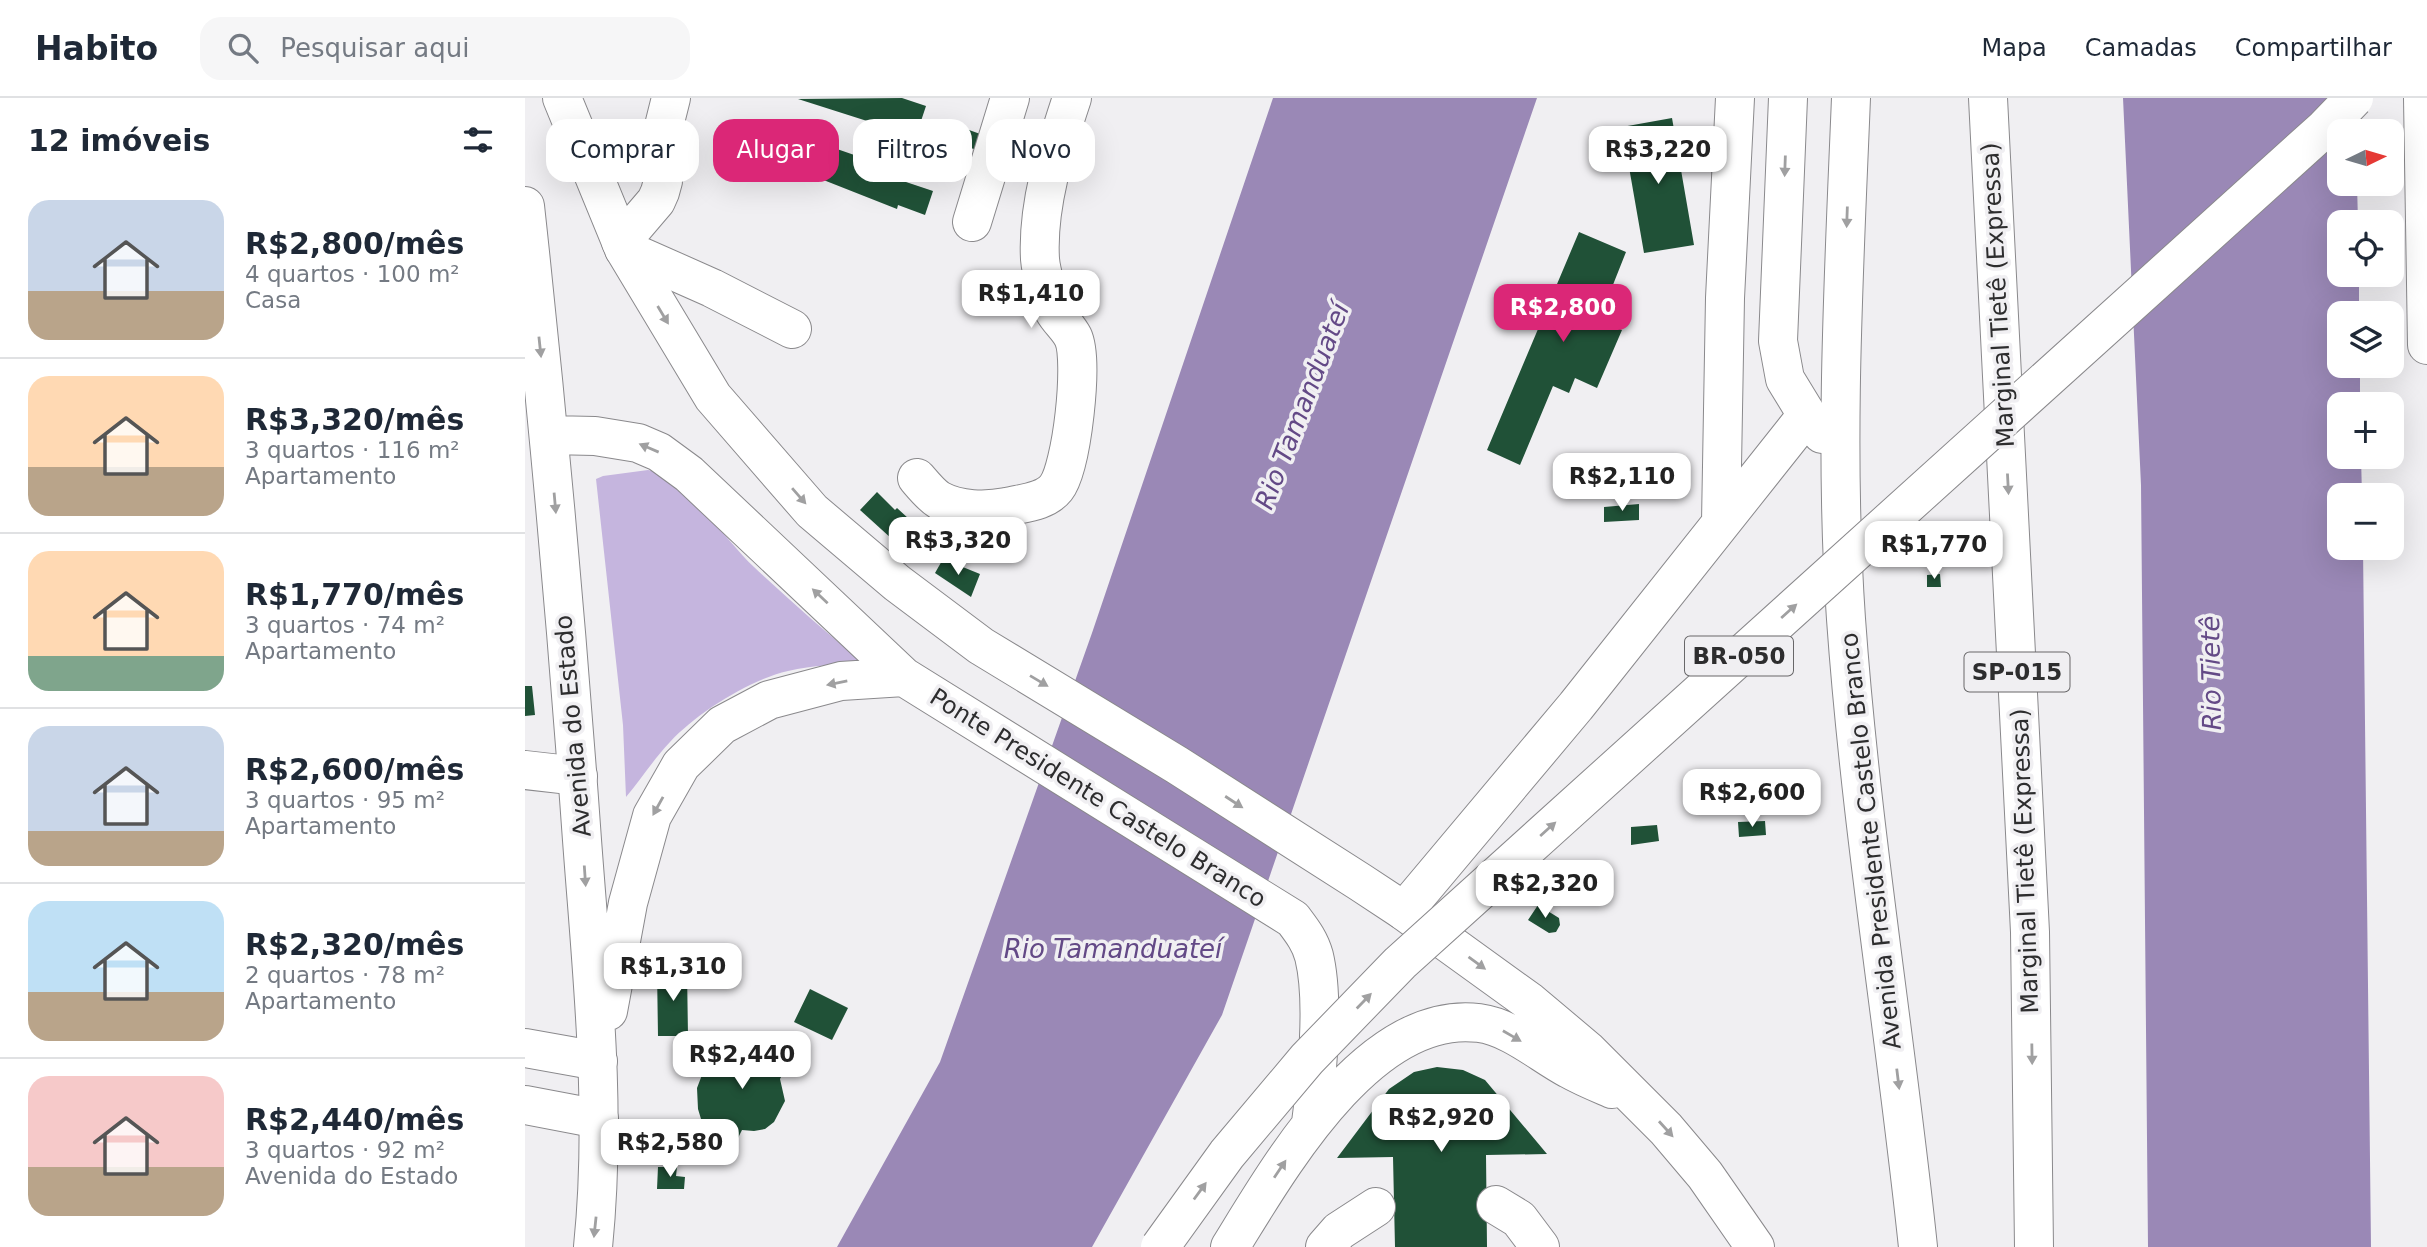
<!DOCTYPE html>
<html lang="pt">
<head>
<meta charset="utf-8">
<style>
  body { margin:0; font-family:"DejaVu Sans",sans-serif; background:#f6f6f7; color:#1f2937; height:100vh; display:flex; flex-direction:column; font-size:26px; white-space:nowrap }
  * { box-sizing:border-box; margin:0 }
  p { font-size:23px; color:#747a83 }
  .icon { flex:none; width:38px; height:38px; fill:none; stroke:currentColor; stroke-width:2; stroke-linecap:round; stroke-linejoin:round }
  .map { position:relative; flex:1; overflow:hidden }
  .panel { display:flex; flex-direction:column; background:#fff; width:525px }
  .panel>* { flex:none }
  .hud { position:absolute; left:21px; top:21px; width:665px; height:63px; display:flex; gap:14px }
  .needle { width:46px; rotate:85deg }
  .tools { position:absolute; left:1802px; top:21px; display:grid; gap:14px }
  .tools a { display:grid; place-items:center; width:77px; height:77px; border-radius:14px; background:#fff; box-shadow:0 7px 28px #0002; font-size:35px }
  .price { position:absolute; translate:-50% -60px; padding:0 16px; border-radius:14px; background:#fff; color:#222; font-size:23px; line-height:46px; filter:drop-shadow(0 2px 4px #0008) }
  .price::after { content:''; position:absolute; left:50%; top:42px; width:21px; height:16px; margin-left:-10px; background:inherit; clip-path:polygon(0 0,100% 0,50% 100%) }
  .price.active { background:#db2777; color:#fff }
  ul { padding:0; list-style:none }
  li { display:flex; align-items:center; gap:21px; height:175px; padding:0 28px }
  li+li { border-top:2px solid #e0e1e3 }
  li span { display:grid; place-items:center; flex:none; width:196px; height:140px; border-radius:21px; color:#555 }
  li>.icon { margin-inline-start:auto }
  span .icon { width:84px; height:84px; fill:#fffc; stroke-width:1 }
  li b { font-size:30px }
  h2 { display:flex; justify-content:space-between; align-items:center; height:84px; padding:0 28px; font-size:30px }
  .tag { padding:0 24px; border-radius:21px; background:#fff; box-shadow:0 7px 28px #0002; font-size:24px; line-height:63px }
  .tag.active { background:#db2777; color:#fff }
  header { display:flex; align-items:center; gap:42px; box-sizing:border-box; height:98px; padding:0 35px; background:#fff; border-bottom:2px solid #e0e1e3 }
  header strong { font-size:33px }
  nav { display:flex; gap:38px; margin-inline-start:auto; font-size:24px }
  .search { width:490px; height:63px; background:#f6f6f7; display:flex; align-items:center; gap:18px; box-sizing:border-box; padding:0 24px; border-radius:21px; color:#747a83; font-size:26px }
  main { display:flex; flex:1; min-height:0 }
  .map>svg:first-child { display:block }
</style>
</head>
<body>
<header>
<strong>Habito</strong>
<div class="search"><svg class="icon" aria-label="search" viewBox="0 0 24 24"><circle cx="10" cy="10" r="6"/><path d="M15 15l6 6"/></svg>Pesquisar aqui</div>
<nav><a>Mapa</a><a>Camadas</a><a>Compartilhar</a></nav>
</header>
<main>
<section class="panel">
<h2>12 imóveis<svg class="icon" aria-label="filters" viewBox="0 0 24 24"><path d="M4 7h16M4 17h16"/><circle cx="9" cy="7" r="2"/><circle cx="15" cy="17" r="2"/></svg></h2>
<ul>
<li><span style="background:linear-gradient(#c9d6e8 65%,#b9a48a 0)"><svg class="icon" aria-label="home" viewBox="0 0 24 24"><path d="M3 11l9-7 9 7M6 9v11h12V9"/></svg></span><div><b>R$2,800/mês</b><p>4 quartos · 100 m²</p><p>Casa</p></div></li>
<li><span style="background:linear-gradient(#ffd9b3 65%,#b9a48a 0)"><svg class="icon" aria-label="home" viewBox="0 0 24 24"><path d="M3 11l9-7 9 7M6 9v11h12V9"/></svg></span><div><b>R$3,320/mês</b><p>3 quartos · 116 m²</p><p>Apartamento</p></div></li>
<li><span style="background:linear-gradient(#ffd9b3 75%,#7fa58c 0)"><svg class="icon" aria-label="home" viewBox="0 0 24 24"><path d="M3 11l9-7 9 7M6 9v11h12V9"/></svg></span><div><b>R$1,770/mês</b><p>3 quartos · 74 m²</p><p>Apartamento</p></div></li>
<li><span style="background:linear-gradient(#c9d6e8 75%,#b9a48a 0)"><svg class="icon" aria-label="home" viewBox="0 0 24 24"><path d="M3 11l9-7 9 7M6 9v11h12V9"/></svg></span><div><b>R$2,600/mês</b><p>3 quartos · 95 m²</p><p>Apartamento</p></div></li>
<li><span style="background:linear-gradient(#bfe0f5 65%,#b9a48a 0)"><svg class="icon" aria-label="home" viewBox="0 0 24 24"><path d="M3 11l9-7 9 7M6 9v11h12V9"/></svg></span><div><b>R$2,320/mês</b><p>2 quartos · 78 m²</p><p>Apartamento</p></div></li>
<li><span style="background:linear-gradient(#f6c9c9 65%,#b9a48a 0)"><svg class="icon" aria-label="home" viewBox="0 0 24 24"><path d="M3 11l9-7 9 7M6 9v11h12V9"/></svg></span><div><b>R$2,440/mês</b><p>3 quartos · 92 m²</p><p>Avenida do Estado</p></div></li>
</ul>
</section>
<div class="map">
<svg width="1902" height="1149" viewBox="0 0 1902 1149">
  <rect width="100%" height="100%" fill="#f0eff2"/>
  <!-- green -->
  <path fill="#c5b5de" d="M 123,372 C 159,379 201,443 229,469 C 264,502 301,534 338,565 C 313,567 288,567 263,573 C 224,582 172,615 145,644 C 129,661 116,681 101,699 L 98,627 L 71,381 L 78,378 Z"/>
  <!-- water -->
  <path fill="#9a88b6" d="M 748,0 L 1012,0 L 697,917 L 567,1149 L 312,1149 L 415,964 L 567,535 Z
    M 1598,0 L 1831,0 L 1831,33 L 1815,33 L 1815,86 L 1832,86 L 1833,124 L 1815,124 L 1815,177 L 1834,177 L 1834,215 L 1815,215 L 1815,268 L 1835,268 L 1835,306 L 1815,306 L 1815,359 L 1836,359 L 1837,397 L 1815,397 L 1815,450 L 1838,450 L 1846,1149 L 1623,1149 L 1616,387 Z"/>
  <!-- building -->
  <path fill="#205137" d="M 377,0 L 401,8 L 393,32 L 366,22 L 364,30 L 273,1 Z
    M 1147,20 L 1169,147 L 1119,155 L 1097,29 Z
    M 204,25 L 309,59 L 312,51 L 384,76 L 381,84 L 408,93 L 400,117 L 373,107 L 372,111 L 301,83 L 197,49 Z
    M 433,28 L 458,37 L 452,52 L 427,44 Z
    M 1054,134 L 1101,154 L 1074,222 L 1097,232 L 1072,290 L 1050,280 L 1044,295 L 1028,288 L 995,367 L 962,352 Z
    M 352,394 L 370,412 L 372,410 L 384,421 L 367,441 L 335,412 Z
    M 1114,406 L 1114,422 L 1079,424 L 1079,409 Z
    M 418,461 L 455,476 L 446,499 L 410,475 Z
    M 1415,476 L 1416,489 L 1402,489 L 1402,477 Z
    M 0,588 L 7,588 L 10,617 L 0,618 Z
    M 1240,723 L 1241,737 L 1214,739 L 1213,724 Z
    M 1132,727 L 1134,743 L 1106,747 L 1106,729 Z
    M 1013,807 L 1034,820 L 1035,827 L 1031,834 L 1024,835 L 1003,822 Z
    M 132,872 L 162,872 L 163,938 L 133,938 Z
    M 285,891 L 323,910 L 307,942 L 269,924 Z
    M 218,945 L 237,945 L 267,959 L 255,981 L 260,1003 L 249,1024 L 240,1031 L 229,1033 L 217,1032 L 207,1052 L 183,1033 L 176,1021 L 173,1011 L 172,990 L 180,969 L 188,960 L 204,949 Z
    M 912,969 L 938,972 L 960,982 L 1022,1056 L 961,1057 L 962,1149 L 870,1149 L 868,1059 L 812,1060 L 864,991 L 889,974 Z
    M 133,1069 L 152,1069 L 151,1078 L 160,1079 L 159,1091 L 132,1091 Z"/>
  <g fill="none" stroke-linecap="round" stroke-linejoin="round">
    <defs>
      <path id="minor" d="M 1263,0 L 1253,243 L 1260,281 L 1282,317 L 1297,336
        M 447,124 L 485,0
        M 96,144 L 131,103 L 135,94 L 138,83 L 137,36 L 146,0
        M 99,151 L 187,190 L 267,231
        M 392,380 C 398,387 406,397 414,402 C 434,413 461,413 482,409 C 498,405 520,404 531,390 C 547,370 559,262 548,239 C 543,229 534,222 529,213 C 524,201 516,174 515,161 C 512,108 530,51 547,0
        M 1196,424 L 1200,200 L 1210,0
        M 0,672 L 53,678
        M 879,813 L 1051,608 L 1282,317
        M 0,950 L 73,963
        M 0,1007 L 74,1021
        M 971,1107 L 994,1121 L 1015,1149
        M 800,1149 L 814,1133 L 851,1109"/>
      <path id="highway" d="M 37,0 L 99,151 L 188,299 L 287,413 L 372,485 L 456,548 L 652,667 L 835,784 L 879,813 L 1005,904 L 1062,952 L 1141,1031 L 1180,1077 L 1230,1149
        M 1326,0 C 1319,173 1309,348 1321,521 C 1336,732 1371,939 1393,1149
        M 1463,0 L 1505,834 L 1509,1149
        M 1898,0 L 1902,247
        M 0,108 C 23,319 42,530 57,742 C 67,877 82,1013 68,1149
        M 24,337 L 70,338 L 113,345 L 134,354 L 164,376 L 379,579 L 768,821 C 777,833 785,843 789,858 C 800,903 792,979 786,1025
        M 83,913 L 103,805 L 127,718 L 156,667 L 197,627 L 244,602 L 316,583 L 379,579
        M 705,1149 C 754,1070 844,911 954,925 C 986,929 1016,956 1044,971 C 1058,979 1073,985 1087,991"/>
    </defs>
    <!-- minor casing -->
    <use href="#minor" stroke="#8a898c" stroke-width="40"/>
    <!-- highway casing -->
    <use href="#highway" stroke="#8a898c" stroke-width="40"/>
    <!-- minor -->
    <use href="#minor" stroke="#fff" stroke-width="38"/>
    <!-- highway -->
    <use href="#highway" stroke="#fff" stroke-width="38"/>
    <defs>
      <path id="highway-bridge" d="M 635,1149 L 702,1056 L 782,961 L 875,865 L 1800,30 L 1829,0"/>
    </defs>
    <!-- highway-bridge casing -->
    <use href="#highway-bridge" stroke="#8a898c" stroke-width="40" stroke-linecap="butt"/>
    <!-- highway-bridge -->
    <use href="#highway-bridge" stroke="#fff" stroke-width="38"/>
  </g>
  <!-- one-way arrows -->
  <defs><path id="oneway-solid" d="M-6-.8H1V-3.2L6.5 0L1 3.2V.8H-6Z" transform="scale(1.75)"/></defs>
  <g fill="#a0a0a1">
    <use href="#oneway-solid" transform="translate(1260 68) rotate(92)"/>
    <use href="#oneway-solid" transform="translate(1322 119) rotate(92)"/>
    <use href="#oneway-solid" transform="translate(138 217) rotate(59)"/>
    <use href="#oneway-solid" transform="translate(15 249) rotate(84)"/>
    <use href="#oneway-solid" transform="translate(124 350) rotate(-157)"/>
    <use href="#oneway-solid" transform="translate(1483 386) rotate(87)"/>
    <use href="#oneway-solid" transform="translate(274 398) rotate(49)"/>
    <use href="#oneway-solid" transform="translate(30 405) rotate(85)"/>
    <use href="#oneway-solid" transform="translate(295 498) rotate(-137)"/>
    <use href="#oneway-solid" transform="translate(1264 513) rotate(-42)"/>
    <use href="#oneway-solid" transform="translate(514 583) rotate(31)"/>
    <use href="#oneway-solid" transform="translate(312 585) rotate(169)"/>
    <use href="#oneway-solid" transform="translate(709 704) rotate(33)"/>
    <use href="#oneway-solid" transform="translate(133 708) rotate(119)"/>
    <use href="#oneway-solid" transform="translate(1023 731) rotate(-42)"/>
    <use href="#oneway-solid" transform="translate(60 778) rotate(86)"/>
    <use href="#oneway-solid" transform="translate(952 865) rotate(36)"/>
    <use href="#oneway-solid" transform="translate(839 903) rotate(-46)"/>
    <use href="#oneway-solid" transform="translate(987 938) rotate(30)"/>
    <use href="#oneway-solid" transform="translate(1507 956) rotate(89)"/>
    <use href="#oneway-solid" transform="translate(1373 981) rotate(83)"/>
    <use href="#oneway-solid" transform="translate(1141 1031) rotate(48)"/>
    <use href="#oneway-solid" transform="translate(755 1071) rotate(-56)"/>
    <use href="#oneway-solid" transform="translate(675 1093) rotate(-54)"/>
    <use href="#oneway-solid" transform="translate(70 1129) rotate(96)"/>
  </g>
  <g text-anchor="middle" stroke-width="7" stroke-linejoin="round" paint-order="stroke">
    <!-- shield labels -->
    <g fill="#f0eff2" stroke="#686769" stroke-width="2">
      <rect x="1160" y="538.5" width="108" height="39" rx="5"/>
      <rect x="1439.5" y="554.5" width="105" height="39" rx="5"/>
    </g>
    <g font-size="23" font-weight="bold" fill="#2d2d2e">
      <text x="1214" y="566">BR-050</text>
      <text x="1492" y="582">SP-015</text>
    </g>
    <!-- street labels -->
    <g font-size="24" fill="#2d2d2e" stroke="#f0eff2">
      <text transform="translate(1473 197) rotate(-93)" y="8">Marginal Tietê (Expressa)</text>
      <text transform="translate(48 628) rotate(-95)" y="8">Avenida do Estado</text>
      <text transform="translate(573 700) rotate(32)" y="8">Ponte Presidente Castelo Branco</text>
      <text transform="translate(1346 743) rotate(-96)" y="8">Avenida Presidente Castelo Branco</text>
      <text transform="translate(1500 763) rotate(-92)" y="8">Marginal Tietê (Expressa)</text>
    </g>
    <!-- water labels -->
    <g font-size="26" font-style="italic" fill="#634986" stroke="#f0eff2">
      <text transform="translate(777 308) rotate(-69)" y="9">Rio Tamanduateí</text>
      <text transform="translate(1686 575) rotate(-91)" y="9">Rio Tietê</text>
      <text x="588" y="860">Rio Tamanduateí</text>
    </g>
  </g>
</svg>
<div class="tools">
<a><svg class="needle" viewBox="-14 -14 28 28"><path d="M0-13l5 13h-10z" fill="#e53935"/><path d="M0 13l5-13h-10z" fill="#747a83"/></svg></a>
<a><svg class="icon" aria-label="locate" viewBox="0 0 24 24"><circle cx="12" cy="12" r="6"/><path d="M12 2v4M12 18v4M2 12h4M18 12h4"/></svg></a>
<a><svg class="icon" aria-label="layers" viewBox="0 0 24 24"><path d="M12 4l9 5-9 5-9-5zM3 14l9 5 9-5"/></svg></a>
<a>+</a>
<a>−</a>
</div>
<b class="price" style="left:1133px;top:88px">R$3,220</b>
<b class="price" style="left:506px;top:232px">R$1,410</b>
<b class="price active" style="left:1038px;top:246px">R$2,800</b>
<b class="price" style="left:1097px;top:415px">R$2,110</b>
<b class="price" style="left:433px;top:479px">R$3,320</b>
<b class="price" style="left:1409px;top:483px">R$1,770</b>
<b class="price" style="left:1227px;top:731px">R$2,600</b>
<b class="price" style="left:1020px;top:822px">R$2,320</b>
<b class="price" style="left:148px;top:905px">R$1,310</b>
<b class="price" style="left:217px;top:993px">R$2,440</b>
<b class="price" style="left:916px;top:1056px">R$2,920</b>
<b class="price" style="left:145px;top:1081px">R$2,580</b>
<div class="hud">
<a class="tag">Comprar</a>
<a class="tag active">Alugar</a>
<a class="tag">Filtros</a>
<a class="tag">Novo</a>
</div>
</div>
</main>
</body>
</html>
